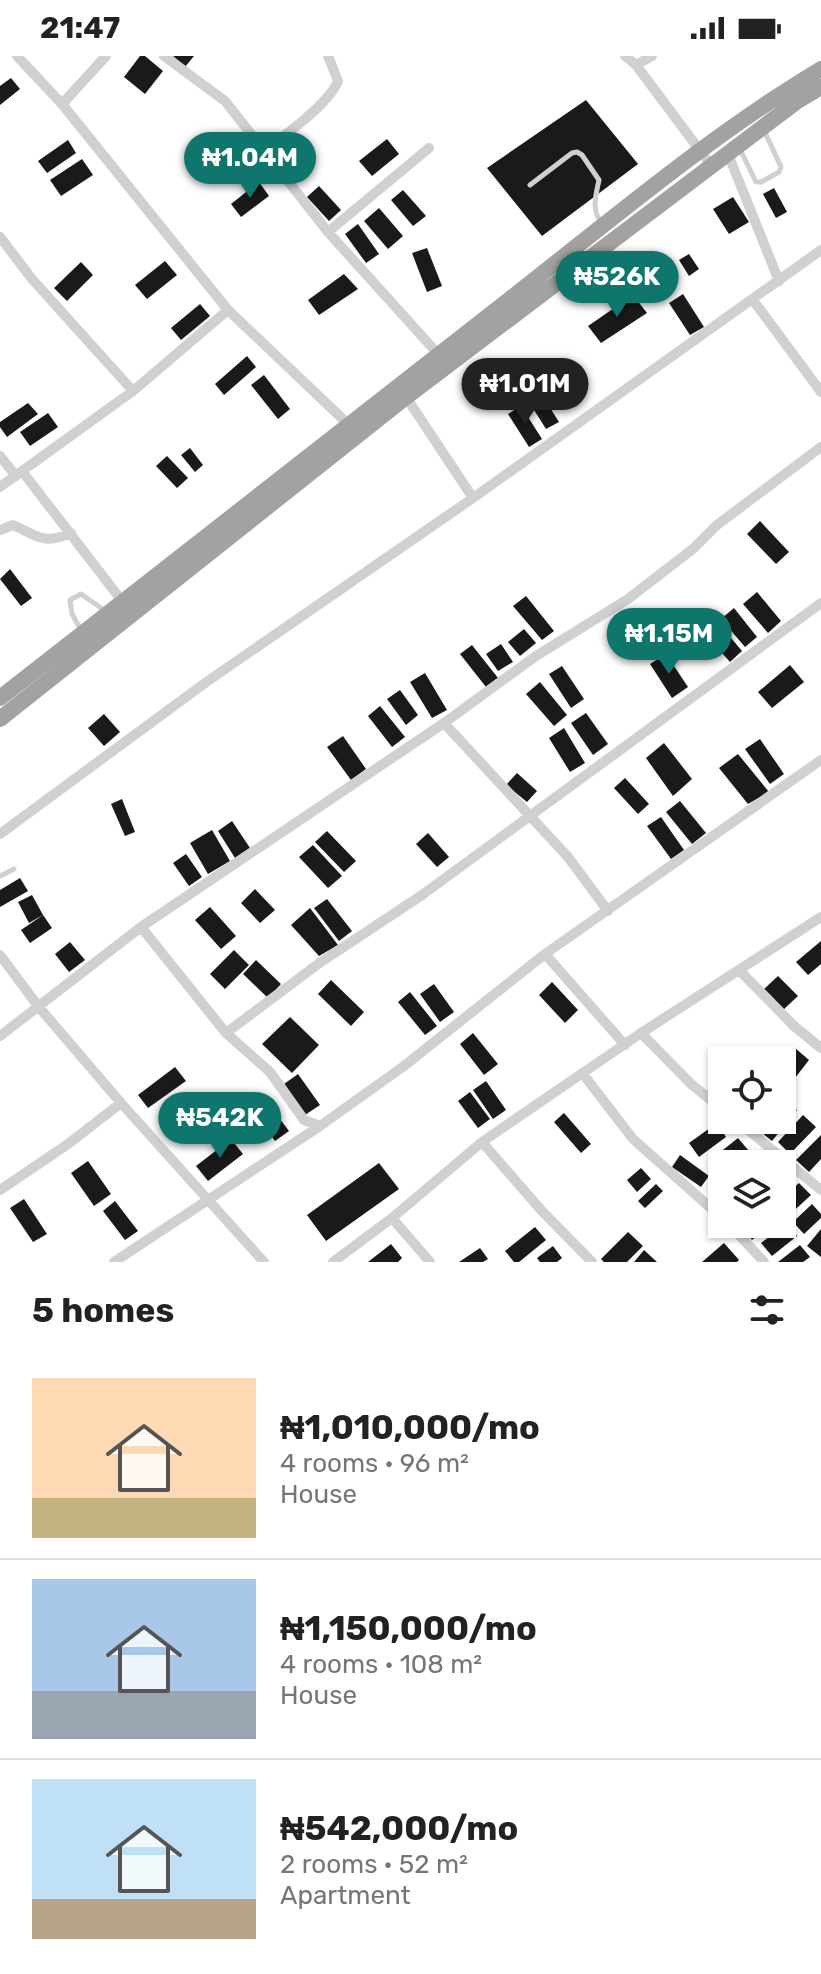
<!DOCTYPE html>
<html lang="en">
<head>
<meta charset="utf-8">
<style>
  body { margin:0; font-family:Rubik,sans-serif; background:#f6f6f6; color:#222; height:100vh; display:flex; flex-direction:column; font-size:30px; white-space:nowrap }
  * { box-sizing:border-box; margin:0 }
  p { font-size:26px; color:#767676 }
  .icon { flex:none; width:44px; height:44px; fill:none; stroke:currentColor; stroke-width:2; stroke-linecap:round; stroke-linejoin:round }
  .map { position:relative; height:1206px; overflow:hidden }
  .sheet { display:flex; flex-direction:column; background:#fff; flex:1 }
  .sheet>* { flex:none }
  .fabs { position:absolute; left:708px; top:990px; display:grid; gap:16px }
  .fabs a { display:grid; place-items:center; width:88px; height:88px; border-radius:0px; background:#fff; box-shadow:0 2px 6px #0004; font-size:40px }
  .price { position:absolute; translate:-50% -68px; padding:0 18px; border-radius:28px; background:#0f766e; color:#fff; font-size:26px; line-height:52px; filter:drop-shadow(0 2px 4px #0008) }
  .price::after { content:''; position:absolute; left:50%; top:48px; width:24px; height:18px; margin-left:-12px; background:inherit; clip-path:polygon(0 0,100% 0,50% 100%) }
  .price.current { background:#222; color:#fff }
  ul { padding:0; list-style:none }
  li { display:flex; align-items:center; gap:24px; height:200px; padding:0 32px }
  li+li { border-top:2px solid #e0e0e0 }
  li span { display:grid; place-items:center; flex:none; width:224px; height:160px; border-radius:0px; color:#555 }
  li>.icon { margin-inline-start:auto }
  span .icon { width:96px; height:96px; fill:#fffc; stroke-width:1 }
  li b { font-size:34px }
  h2 { display:flex; justify-content:space-between; align-items:center; height:96px; padding:0 32px; font-size:34px }
  .status { display:flex; justify-content:space-between; align-items:center; height:56px; padding:0 40px; background:#fff; direction:ltr }
  .status svg { height:22px; fill:currentColor }
  .map>svg:first-child { display:block }
</style>
</head>
<body>
<div class="status"><b>21:47</b><svg viewBox="0 0 49 12"><path d="M0 12V9h3v3zM5 12V6h3v6zM10 12V3h3v9zM15 12V0h3v12zM26 1h20v11H26zM47 4h2v5h-2z"/></svg></div>
<div class="map">
<svg width="821" height="1206" viewBox="0 0 821 1206">
  <rect width="100%" height="100%" fill="#fff"/>
  <!-- building -->
  <path fill="#1a1a1a" d="M 140,0 L 145,0 L 163,15 L 145,38 L 124,21 Z
    M 173,0 L 194,0 L 185,11 Z
    M 11,22 L 20,33 L 0,49 L 0,30 Z
    M 586,44 L 638,108 L 542,180 L 487,112 Z
    M 387,83 L 399,98 L 372,120 L 359,105 Z
    M 68,84 L 76,97 L 47,117 L 38,105 Z
    M 82,103 L 93,119 L 61,140 L 50,124 Z
    M 259,126 L 269,140 L 241,161 L 231,148 Z
    M 319,130 L 341,154 L 329,165 L 307,141 Z
    M 774,132 L 787,156 L 776,162 L 763,138 Z
    M 403,134 L 426,160 L 413,170 L 391,144 Z
    M 733,141 L 749,166 L 729,178 L 713,153 Z
    M 379,152 L 403,180 L 388,193 L 364,165 Z
    M 358,168 L 379,198 L 366,207 L 345,178 Z
    M 427,192 L 442,230 L 427,236 L 412,197 Z
    M 689,198 L 699,213 L 689,220 L 679,204 Z
    M 165,205 L 177,219 L 147,243 L 135,229 Z
    M 81,206 L 93,219 L 67,245 L 54,232 Z
    M 344,218 L 358,233 L 319,259 L 308,244 Z
    M 683,238 L 704,271 L 690,279 L 669,247 Z
    M 633,239 L 647,257 L 601,287 L 588,270 Z
    M 200,248 L 210,260 L 181,284 L 171,272 Z
    M 247,300 L 256,311 L 224,339 L 215,328 Z
    M 264,319 L 290,353 L 278,363 L 251,329 Z
    M 542,339 L 559,366 L 546,373 L 529,346 Z
    M 28,347 L 38,358 L 7,381 L 0,371 L 0,366 Z
    M 521,350 L 542,383 L 529,391 L 508,358 Z
    M 48,357 L 58,371 L 30,390 L 20,376 Z
    M 190,392 L 203,409 L 195,416 L 181,399 Z
    M 167,400 L 188,422 L 177,432 L 156,410 Z
    M 760,465 L 789,496 L 776,508 L 747,478 Z
    M 10,513 L 32,542 L 21,550 L 0,523 Z
    M 757,536 L 781,565 L 768,577 L 743,548 Z
    M 526,540 L 554,575 L 542,584 L 513,550 Z
    M 734,552 L 757,581 L 745,591 L 721,563 Z
    M 639,556 L 654,581 L 641,589 L 626,564 Z
    M 524,573 L 536,587 L 520,600 L 508,586 Z
    M 726,576 L 742,595 L 730,606 L 713,587 Z
    M 501,588 L 513,606 L 498,615 L 486,598 Z
    M 472,589 L 498,622 L 486,631 L 460,598 Z
    M 666,598 L 688,631 L 672,642 L 650,608 Z
    M 790,609 L 804,626 L 772,652 L 758,636 Z
    M 562,610 L 584,643 L 571,652 L 549,618 Z
    M 425,617 L 447,654 L 432,662 L 410,626 Z
    M 540,626 L 567,659 L 554,670 L 526,638 Z
    M 400,634 L 418,659 L 406,669 L 387,643 Z
    M 380,650 L 405,681 L 392,691 L 368,660 Z
    M 586,657 L 608,688 L 593,699 L 571,667 Z
    M 104,658 L 120,676 L 104,690 L 88,672 Z
    M 564,672 L 585,707 L 570,716 L 549,682 Z
    M 343,680 L 366,713 L 351,724 L 327,691 Z
    M 760,683 L 784,718 L 770,728 L 745,693 Z
    M 664,687 L 692,723 L 673,740 L 646,702 Z
    M 738,698 L 769,736 L 748,748 L 719,712 Z
    M 517,717 L 537,735 L 527,746 L 506,729 Z
    M 625,722 L 649,748 L 638,758 L 614,732 Z
    M 122,743 L 135,776 L 125,780 L 111,748 Z
    M 680,745 L 706,777 L 692,788 L 666,756 Z
    M 661,761 L 684,794 L 671,803 L 647,770 Z
    M 232,765 L 250,792 L 235,802 L 218,775 Z
    M 212,774 L 230,805 L 208,818 L 190,787 Z
    M 327,775 L 356,805 L 344,816 L 315,786 Z
    M 428,777 L 449,801 L 437,811 L 416,788 Z
    M 313,789 L 342,820 L 328,832 L 299,801 Z
    M 186,798 L 202,821 L 189,830 L 173,807 Z
    M 20,822 L 28,835 L 0,851 L 0,834 Z
    M 255,833 L 275,854 L 260,867 L 241,847 Z
    M 32,839 L 43,859 L 29,867 L 18,846 Z
    M 327,843 L 352,875 L 339,885 L 314,852 Z
    M 210,851 L 236,880 L 221,893 L 195,864 Z
    M 310,852 L 338,889 L 319,900 L 291,869 Z
    M 43,859 L 52,872 L 30,887 L 21,874 Z
    M 821,885 L 821,908 L 808,919 L 796,906 Z
    M 70,886 L 85,904 L 69,916 L 55,898 Z
    M 234,894 L 249,909 L 225,933 L 210,918 Z
    M 256,904 L 281,928 L 268,942 L 243,918 Z
    M 778,920 L 798,940 L 783,954 L 763,934 Z
    M 331,924 L 364,956 L 351,970 L 318,938 Z
    M 552,926 L 578,954 L 565,967 L 539,939 Z
    M 434,928 L 454,956 L 440,966 L 420,938 Z
    M 410,936 L 437,970 L 425,979 L 398,946 Z
    M 290,961 L 319,989 L 292,1017 L 262,988 Z
    M 473,977 L 498,1008 L 484,1019 L 460,988 Z
    M 795,992 L 809,1004 L 785,1035 L 782,1033 L 782,1008 Z
    M 175,1011 L 186,1025 L 148,1052 L 138,1039 Z
    M 298,1018 L 320,1049 L 305,1059 L 284,1028 Z
    M 486,1025 L 506,1054 L 493,1063 L 473,1034 Z
    M 470,1036 L 490,1063 L 478,1072 L 458,1045 Z
    M 264,1042 L 289,1075 L 275,1085 L 251,1051 Z
    M 782,1042 L 797,1054 L 772,1085 L 756,1072 L 763,1064 L 782,1064 Z
    M 564,1057 L 591,1088 L 581,1097 L 554,1066 Z
    M 803,1059 L 816,1071 L 790,1098 L 778,1086 Z
    M 717,1067 L 726,1081 L 699,1101 L 689,1087 Z
    M 821,1079 L 821,1103 L 809,1116 L 796,1104 Z
    M 738,1082 L 749,1095 L 732,1108 L 722,1108 L 722,1116 L 718,1119 L 708,1106 Z
    M 231,1083 L 243,1098 L 208,1125 L 196,1110 Z
    M 680,1099 L 709,1120 L 701,1131 L 672,1111 Z
    M 88,1105 L 111,1138 L 94,1150 L 71,1117 Z
    M 379,1107 L 399,1133 L 326,1185 L 307,1159 Z
    M 641,1112 L 651,1123 L 637,1136 L 627,1124 Z
    M 799,1127 L 811,1139 L 786,1162 L 782,1158 L 782,1142 Z
    M 656,1128 L 663,1135 L 645,1152 L 638,1145 Z
    M 24,1143 L 47,1178 L 33,1186 L 10,1152 Z
    M 115,1145 L 138,1175 L 125,1184 L 103,1155 Z
    M 812,1148 L 821,1158 L 821,1162 L 804,1178 L 793,1166 Z
    M 787,1167 L 797,1180 L 772,1200 L 761,1187 Z
    M 741,1168 L 771,1168 L 752,1184 Z
    M 535,1171 L 546,1184 L 519,1206 L 514,1206 L 505,1195 Z
    M 821,1173 L 821,1201 L 807,1190 Z
    M 628,1176 L 643,1190 L 627,1206 L 604,1206 L 601,1203 Z
    M 724,1187 L 739,1204 L 737,1206 L 702,1206 Z
    M 391,1188 L 402,1202 L 398,1206 L 368,1206 Z
    M 800,1189 L 810,1201 L 803,1206 L 778,1206 Z
    M 553,1190 L 562,1202 L 557,1206 L 540,1206 L 537,1202 Z
    M 480,1192 L 488,1203 L 483,1206 L 459,1206 Z
    M 644,1194 L 657,1206 L 634,1206 Z"/>
  <g fill="none" stroke-linecap="round" stroke-linejoin="round">
    <!-- service -->
    <path stroke="#d0d0d0" stroke-width="5" d="M 739,91 L 756,126 L 761,126 L 779,116 L 781,111 L 764,74
      M 530,129 L 572,97 L 577,96 L 582,99 L 599,124 C 596,139 591,153 601,166
      M 81,574 L 72,558 L 70,544 L 81,538 L 104,554
      M 0,820 L 14,813"/>
    <!-- minor -->
    <path stroke="#d0d0d0" stroke-width="10" d="M 17,0 L 62,48 L 228,254 L 347,367
      M 164,0 L 225,45 L 328,176 L 438,298
      M 625,0 L 636,9 L 713,112
      M 636,9 L 652,0
      M 62,48 L 106,0
      M 728,98 L 779,225
      M 229,120 C 257,98 325,56 338,25 L 328,0
      M 328,176 L 429,92
      M 0,181 L 32,223 L 133,335
      M 753,244 L 821,336
      M 406,341 L 473,442
      M 0,400 L 16,420
      M 22,415 L 122,545
      M 0,431 L 133,335 L 228,254
      M 0,474 L 13,469 C 38,480 43,489 71,477
      M 444,667 L 568,801 L 608,855
      M 0,778 L 205,627 L 473,442 L 821,194
      M 141,871 L 226,977 L 270,1016 L 304,1064 L 320,1070
      M 545,898 L 625,989
      M 0,899 L 38,950 L 121,1047 L 264,1206
      M 740,915 L 794,970 L 821,992
      M 226,977 L 318,908 L 422,839 L 821,547
      M 641,977 L 691,1028 L 722,1053
      M 0,980 L 141,871 L 444,667 L 536,600 L 628,543 L 694,492 L 717,469 L 821,391
      M 583,1018 L 633,1083 L 722,1162
      M 736,1064 L 821,1134
      M 482,1086 L 541,1154 L 592,1206
      M 0,1134 L 68,1088 L 121,1047
      M 392,1162 L 430,1206
      M 729,1168 L 764,1206
      M 114,1206 L 320,1070 L 404,1010 L 545,898 L 821,704
      M 333,1206 L 392,1162 L 482,1086 L 641,977 L 821,861"/>
    <!-- trunk -->
    <path stroke="#a2a2a2" stroke-width="16" d="M 0,642 C 169,508 339,375 510,243 C 611,164 711,79 821,13
      M 0,663 L 406,341 L 796,46 L 821,31"/>
  </g>
</svg>
<div class="fabs">
<a><svg class="icon" aria-label="locate" viewBox="0 0 24 24"><circle cx="12" cy="12" r="6"/><path d="M12 2v4M12 18v4M2 12h4M18 12h4"/></svg></a>
<a><svg class="icon" aria-label="layers" viewBox="0 0 24 24"><path d="M12 4l9 5-9 5-9-5zM3 14l9 5 9-5"/></svg></a>
</div>
<b class="price" style="left:250px;top:144px">₦1.04M</b>
<b class="price" style="left:617px;top:263px">₦526K</b>
<b class="price current" style="left:525px;top:370px">₦1.01M</b>
<b class="price" style="left:669px;top:620px">₦1.15M</b>
<b class="price" style="left:220px;top:1104px">₦542K</b>
</div>
<section class="sheet">
<h2>5 homes<svg class="icon" aria-label="filters" viewBox="0 0 24 24"><path d="M4 7h16M4 17h16"/><circle cx="9" cy="7" r="2"/><circle cx="15" cy="17" r="2"/></svg></h2>
<ul>
<li><span style="background:linear-gradient(#ffd9b3 75%,#c2b280 0)"><svg class="icon" aria-label="home" viewBox="0 0 24 24"><path d="M3 11l9-7 9 7M6 9v11h12V9"/></svg></span><div><b>₦1,010,000/mo</b><p>4 rooms · 96 m²</p><p>House</p></div></li>
<li><span style="background:linear-gradient(#a9c7e8 70%,#9aa5b1 0)"><svg class="icon" aria-label="home" viewBox="0 0 24 24"><path d="M3 11l9-7 9 7M6 9v11h12V9"/></svg></span><div><b>₦1,150,000/mo</b><p>4 rooms · 108 m²</p><p>House</p></div></li>
<li><span style="background:linear-gradient(#bfe0f5 75%,#b9a48a 0)"><svg class="icon" aria-label="home" viewBox="0 0 24 24"><path d="M3 11l9-7 9 7M6 9v11h12V9"/></svg></span><div><b>₦542,000/mo</b><p>2 rooms · 52 m²</p><p>Apartment</p></div></li>
</ul>
</section>
</body>
</html>
